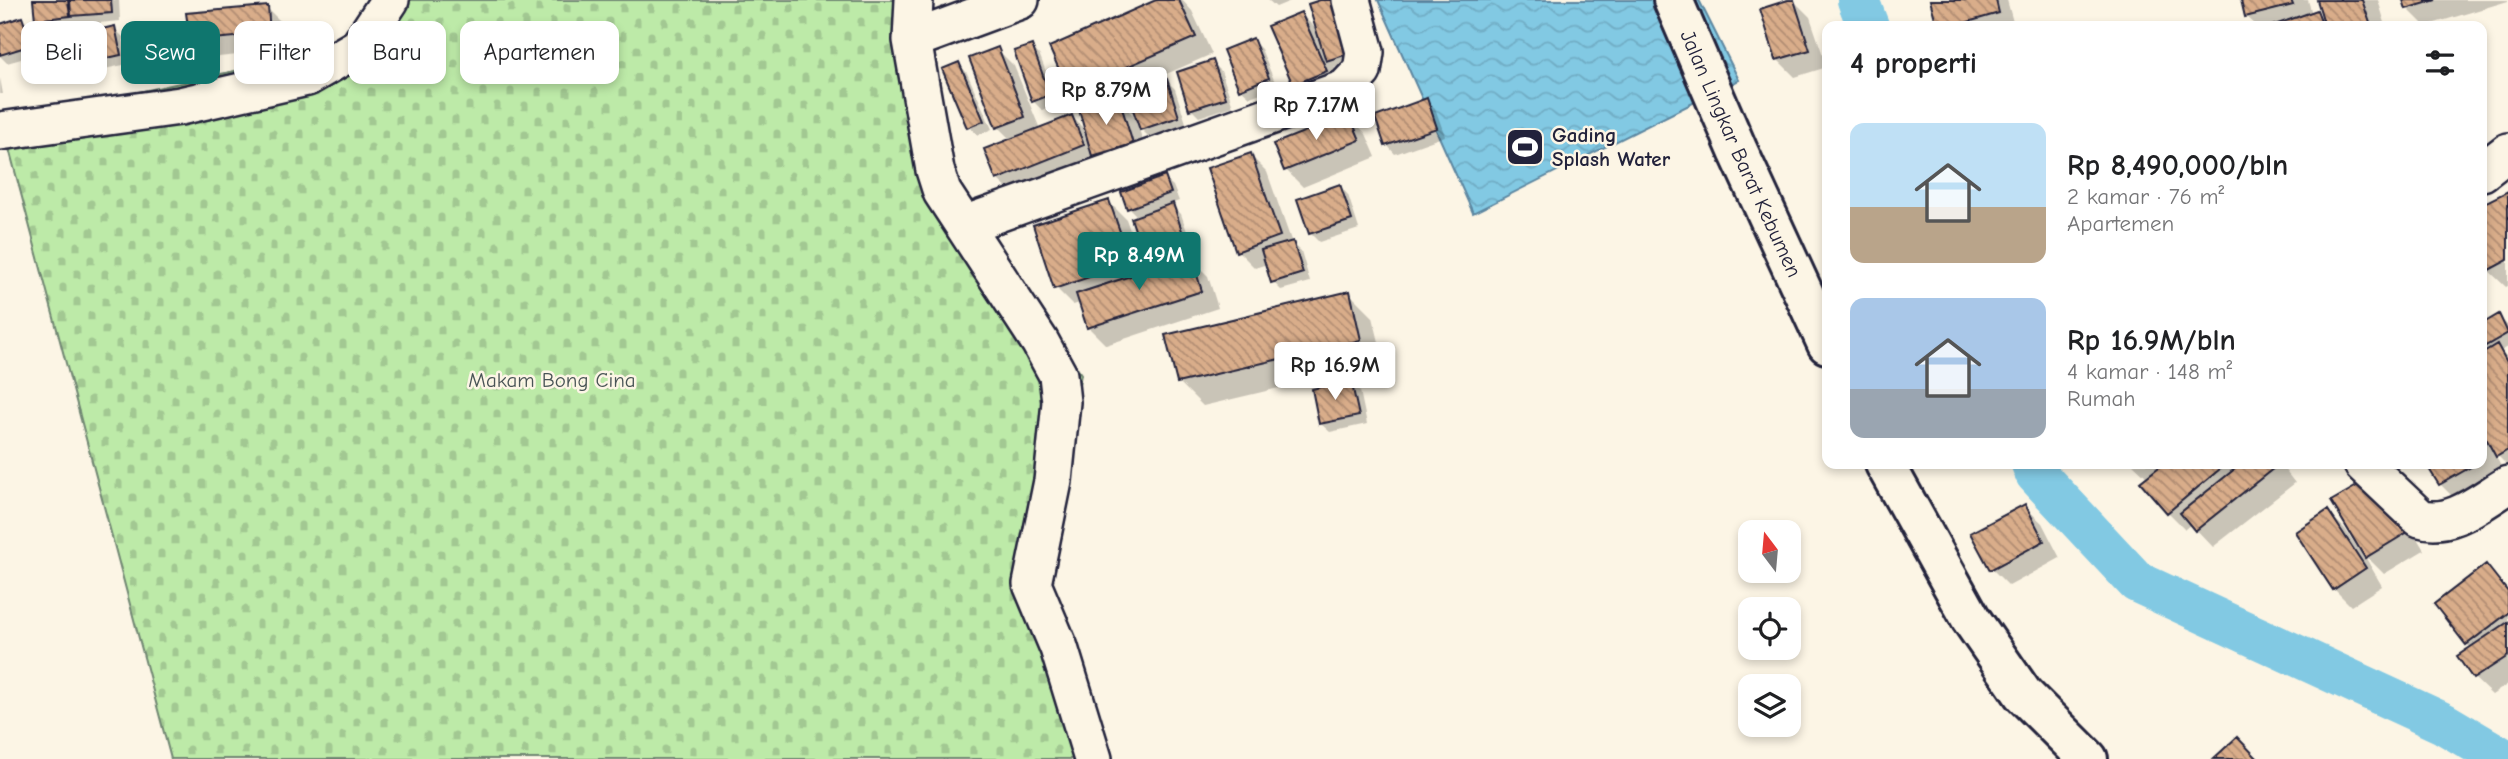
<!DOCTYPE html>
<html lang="id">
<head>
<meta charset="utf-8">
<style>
  body { margin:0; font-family:"Comic Neue",sans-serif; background:#f2f2f2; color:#202124; height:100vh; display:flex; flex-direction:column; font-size:26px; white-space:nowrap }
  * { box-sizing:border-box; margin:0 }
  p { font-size:23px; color:#757577 }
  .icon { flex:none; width:38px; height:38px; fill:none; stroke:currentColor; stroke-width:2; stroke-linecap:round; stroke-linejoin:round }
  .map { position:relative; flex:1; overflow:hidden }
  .details { position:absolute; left:1822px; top:21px; width:665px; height:448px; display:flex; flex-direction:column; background:#fff; border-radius:14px; box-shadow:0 4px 10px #0003 }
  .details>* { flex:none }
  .guide { position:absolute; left:21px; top:21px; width:665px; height:63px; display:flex; gap:14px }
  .needle { width:46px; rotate:344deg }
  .controls { position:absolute; left:1738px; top:520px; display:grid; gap:14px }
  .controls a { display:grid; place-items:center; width:63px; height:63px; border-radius:14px; background:#fff; box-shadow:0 4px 10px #0003; font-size:35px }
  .price { position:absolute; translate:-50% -60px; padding:0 16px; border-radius:7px; background:#fff; color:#222; font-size:23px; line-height:46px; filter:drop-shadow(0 2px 4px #0008) }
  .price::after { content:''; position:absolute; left:50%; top:42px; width:21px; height:16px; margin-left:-10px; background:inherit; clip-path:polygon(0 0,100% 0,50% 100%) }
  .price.on { background:#0f766e; color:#fff }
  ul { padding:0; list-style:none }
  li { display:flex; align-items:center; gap:21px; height:175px; padding:0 28px }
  li span { display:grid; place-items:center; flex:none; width:196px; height:140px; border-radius:14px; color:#555 }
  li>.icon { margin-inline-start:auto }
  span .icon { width:84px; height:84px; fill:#fffc; stroke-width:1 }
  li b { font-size:30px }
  h2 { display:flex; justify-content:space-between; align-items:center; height:84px; padding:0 28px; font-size:30px }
  .pill { padding:0 24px; border-radius:14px; background:#fff; box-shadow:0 4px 10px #0003; font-size:24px; line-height:63px }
  .pill.on { background:#0f766e; color:#fff }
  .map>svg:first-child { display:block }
</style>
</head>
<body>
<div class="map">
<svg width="2508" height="759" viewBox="0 0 2508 759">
  <defs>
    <pattern id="cemetery-stones" width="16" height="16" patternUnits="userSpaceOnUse" patternTransform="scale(1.75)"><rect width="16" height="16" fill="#bdeaa8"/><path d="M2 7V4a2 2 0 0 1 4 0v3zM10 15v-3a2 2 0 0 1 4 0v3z" fill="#a2c892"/></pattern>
    <pattern id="water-waves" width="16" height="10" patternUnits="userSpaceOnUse" patternTransform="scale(1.75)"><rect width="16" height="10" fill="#82c9e3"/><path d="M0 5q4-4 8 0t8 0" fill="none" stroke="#70acc4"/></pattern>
    <pattern id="building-back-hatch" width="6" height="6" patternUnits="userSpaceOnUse" patternTransform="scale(1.75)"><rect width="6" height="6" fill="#d9ad8a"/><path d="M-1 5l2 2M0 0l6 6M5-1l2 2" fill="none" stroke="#b08c72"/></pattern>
  </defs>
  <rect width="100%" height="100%" fill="#fcf5e5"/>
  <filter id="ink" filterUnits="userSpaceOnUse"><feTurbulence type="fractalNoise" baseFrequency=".0143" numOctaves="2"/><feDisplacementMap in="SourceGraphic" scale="14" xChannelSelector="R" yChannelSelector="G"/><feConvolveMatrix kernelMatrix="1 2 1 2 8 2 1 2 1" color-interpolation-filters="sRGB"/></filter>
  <g filter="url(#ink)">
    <!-- cemetery -->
    <path fill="url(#cemetery-stones)" stroke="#708672" stroke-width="2" d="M 394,0 L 918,0 L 951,181 L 1081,374 L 1043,581 L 1102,759 L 171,759 L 2,122 L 366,42 Z"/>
    <!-- water -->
    <path fill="url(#water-waves)" stroke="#5c86a0" stroke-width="2" d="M 1378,0 L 1699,0 L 1739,80 L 1473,213 Z"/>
    <!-- shadow -->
    <path fill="#0003" fill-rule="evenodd" d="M 34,0 L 119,0 L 120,21 L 46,28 L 37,19 Z
      M 1160,0 L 1182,0 L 1192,11 L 1212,54 L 1132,89 L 1133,92 L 1167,81 L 1175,89 L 1187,126 L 1150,138 L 1138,126 L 1149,161 L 1015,196 L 997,179 L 1011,140 L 998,127 L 972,59 L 997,49 L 1014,66 L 1040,129 L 1072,117 L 1088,133 L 1088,109 L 1070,91 ZM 1129,90 L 1138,120 L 1118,100 L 1100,106 L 1099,103 Z
      M 1268,0 L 1293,0 L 1276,7 Z
      M 1326,0 L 1358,12 L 1345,77 L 1334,66 L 1343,88 L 1312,102 L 1295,84 L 1270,27 L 1301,14 L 1319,32 Z
      M 1793,0 L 1810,17 L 1827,67 L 1795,77 L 1778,60 L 1762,10 Z
      M 1932,0 L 2007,0 L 2013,22 L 2017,21 L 2023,26 L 1939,26 Z
      M 2242,0 L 2308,0 L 2312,14 L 2317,12 L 2326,21 L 2319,0 L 2378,0 L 2386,26 L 2257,26 L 2246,16 Z
      M 2405,0 L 2508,0 L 2508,1 L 2425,26 L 2407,8 Z
      M 267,8 L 284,25 L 286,50 L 209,58 L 191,40 Z
      M 22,19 L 31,28 L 39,54 L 7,63 L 0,56 L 0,26 Z
      M 114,28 L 123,37 L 128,64 L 76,75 L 68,67 Z
      M 1252,40 L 1261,49 L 1277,87 L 1250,97 L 1241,89 Z
      M 1032,47 L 1040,56 L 1058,104 L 1042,110 L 1033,101 Z
      M 1212,62 L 1221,71 L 1233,106 L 1199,117 L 1191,109 Z
      M 959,64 L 967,73 L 992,129 L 978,135 L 969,127 Z
      M 0,78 L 3,94 L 0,94 Z
      M 1426,100 L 1435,108 L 1445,136 L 1395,154 L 1387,145 Z
      M 1349,116 L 1366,134 L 1376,157 L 1303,187 L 1286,170 Z
      M 1250,155 L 1267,172 L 1292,243 L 1301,251 L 1310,282 L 1281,290 L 1273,282 L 1267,264 L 1255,268 L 1238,251 Z
      M 1164,178 L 1173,186 L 1179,201 L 1171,204 L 1181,214 L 1192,246 L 1153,259 L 1144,250 L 1133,219 L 1138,217 L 1129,208 Z
      M 1340,186 L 1348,195 L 1359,229 L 1319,242 L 1311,234 L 1299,200 Z
      M 2508,193 L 2508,286 L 2506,287 L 2488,270 L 2482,255 L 2482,206 Z
      M 1109,202 L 1126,219 L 1145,273 L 1190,258 L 1208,276 L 1218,308 L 1106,345 L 1088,327 L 1080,303 L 1073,305 L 1056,288 Z
      M 1349,293 L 1373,317 L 1384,363 L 1203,406 L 1179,382 Z
      M 2498,316 L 2508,326 L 2508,347 L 2501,351 L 2508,358 L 2508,466 L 2493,451 L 2505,474 L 2457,501 L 2440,484 L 2428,464 L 2482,464 L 2482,435 L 2488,445 L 2491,443 L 2482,427 L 2482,324 Z
      M 1351,382 L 1360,391 L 1367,424 L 1330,432 L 1321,424 Z
      M 2133,464 L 2280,464 L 2295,483 L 2213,547 L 2191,524 L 2185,529 L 2168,512 L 2143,483 L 2148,478 Z
      M 2391,495 L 2424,550 L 2384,574 L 2363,553 L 2382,586 L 2351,606 L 2334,589 L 2328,512 L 2345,529 L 2359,550 Z
      M 2024,506 L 2042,523 L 2060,558 L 2009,586 L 1992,569 L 1972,534 Z
      M 2486,567 L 2508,590 L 2508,684 L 2492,695 L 2474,678 L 2472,649 L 2467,644 Z"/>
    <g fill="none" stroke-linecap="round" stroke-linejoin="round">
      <!-- canal -->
      <path stroke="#82c9e3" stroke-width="42" d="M 1858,0 L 1868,26
        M 2032,464 L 2036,474 L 2137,582 L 2443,723 L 2504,759"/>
    </g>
    <!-- building -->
    <path fill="url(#building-back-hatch)" stroke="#22223b" stroke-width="2" d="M 33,0 L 68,0 L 70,16 L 35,20 Z
      M 70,0 L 111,0 L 112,13 L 71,16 Z
      M 1156,0 L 1179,0 L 1196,37 L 1069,92 L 1049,47 Z
      M 1320,0 L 1344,0 L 1360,50 L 1326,61 L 1308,4 Z
      M 1788,0 L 1794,0 L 1810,50 L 1776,60 L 1760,9 Z
      M 1930,0 L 1996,0 L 1999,13 L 1954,26 L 1937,26 Z
      M 2241,0 L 2291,0 L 2293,5 L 2245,17 Z
      M 2317,0 L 2362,0 L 2371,26 L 2325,26 Z
      M 2403,0 L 2436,0 L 2406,9 Z
      M 268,6 L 270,34 L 190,41 L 186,13 Z
      M 2317,10 L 2323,26 L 2272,26 Z
      M 1301,12 L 1327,71 L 1293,85 L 1267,26 Z
      M 22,17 L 32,45 L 0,55 L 0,24 Z
      M 115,26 L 121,55 L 66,67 L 59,39 Z
      M 1253,38 L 1269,78 L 1239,90 L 1223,50 Z
      M 1032,45 L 1050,95 L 1032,102 L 1014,51 Z
      M 998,47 L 1025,117 L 996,128 L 969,58 Z
      M 1213,60 L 1226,98 L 1189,110 L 1177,72 Z
      M 959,62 L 984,121 L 967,128 L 942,69 Z
      M 1167,79 L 1179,117 L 1140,130 L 1127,92 Z
      M 1119,98 L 1133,144 L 1092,156 L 1079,110 Z
      M 1427,98 L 1437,128 L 1385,146 L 1375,117 Z
      M 1349,114 L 1360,140 L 1284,171 L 1273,144 Z
      M 1072,115 L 1084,145 L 996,180 L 984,149 Z
      M 1251,153 L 1280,236 L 1236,252 L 1207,168 Z
      M 1165,176 L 1171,193 L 1127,209 L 1121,192 Z
      M 1340,184 L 1352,220 L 1309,234 L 1297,199 Z
      M 2508,191 L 2508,260 L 2487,271 L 2482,259 L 2482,204 Z
      M 1109,200 L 1131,263 L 1054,289 L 1033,225 Z
      M 1173,203 L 1184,237 L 1142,251 L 1131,218 Z
      M 1293,241 L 1303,273 L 1271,283 L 1261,250 Z
      M 1191,256 L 1202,291 L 1087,328 L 1076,294 Z
      M 1350,291 L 1361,340 L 1177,383 L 1165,335 Z
      M 2499,314 L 2508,333 L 2482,348 L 2482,324 Z
      M 2497,344 L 2508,364 L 2508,450 L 2496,457 L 2482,431 L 2482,353 Z
      M 1351,380 L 1359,416 L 1319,424 L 1312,389 Z
      M 2163,464 L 2226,464 L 2167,513 L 2140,482 Z
      M 2241,464 L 2279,464 L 2195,531 L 2180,513 Z
      M 2426,464 L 2476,464 L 2439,485 Z
      M 2374,476 L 2408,532 L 2365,558 L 2331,501 Z
      M 2025,504 L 2044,541 L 1990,570 L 1970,533 Z
      M 2328,510 L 2366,568 L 2333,590 L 2295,532 Z
      M 2486,564 L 2508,592 L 2508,613 L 2466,645 L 2434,604 Z
      M 2508,622 L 2508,656 L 2473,679 L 2457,656 Z
      M 2237,737 L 2258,759 L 2213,759 Z"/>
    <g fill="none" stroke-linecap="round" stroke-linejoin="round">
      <defs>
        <path id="minor" d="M 914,0 L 912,40 L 935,170 L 942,192 L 1040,342 L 1058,375 L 1061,402 L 1053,481 L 1032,584 L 1059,648 L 1093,759
          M 912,40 L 1020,0
          M 0,131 L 180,106 L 307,77 L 359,47 L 390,0
          M 2482,172 L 2508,152
          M 964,225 L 1345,89 L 1362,71 L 1365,52 L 1351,0
          M 2363,464 L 2420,518 C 2452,528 2482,500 2508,485"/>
        <g id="secondary">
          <path id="s1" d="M 1673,0 L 1738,151 L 1827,344"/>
          <path d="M 1885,464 L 1971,619 L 2023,694 L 2088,759"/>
        </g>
      </defs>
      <!-- minor casing -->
      <use href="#minor" stroke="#22223b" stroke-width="42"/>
      <!-- secondary casing -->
      <use href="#secondary" stroke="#22223b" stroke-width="44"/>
      <!-- minor -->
      <use href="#minor" stroke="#fcf5e5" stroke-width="37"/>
      <!-- secondary -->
      <use href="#secondary" stroke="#fcf5e5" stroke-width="38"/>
    </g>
  </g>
  <!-- icons -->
  <defs>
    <symbol id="stadium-square" viewBox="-11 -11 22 22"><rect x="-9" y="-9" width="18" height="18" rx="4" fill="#22223b" stroke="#fcf5e5"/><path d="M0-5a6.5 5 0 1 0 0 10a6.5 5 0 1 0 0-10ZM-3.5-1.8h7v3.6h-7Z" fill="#fff"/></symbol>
  </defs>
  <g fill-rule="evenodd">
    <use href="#stadium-square" x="1503" y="125" width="44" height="44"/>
  </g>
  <g text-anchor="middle" stroke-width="5" stroke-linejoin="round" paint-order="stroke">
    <!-- poi labels -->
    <g font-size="21" font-weight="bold" fill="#22223b" stroke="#fcf5e5" text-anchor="start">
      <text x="1552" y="142">Gading<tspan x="1552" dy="24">Splash Water</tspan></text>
    </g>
    <!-- street labels -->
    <g font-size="21" fill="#22223b" stroke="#fcf5e5">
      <text dy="7" stroke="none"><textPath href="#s1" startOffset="168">Jalan Lingkar Barat Kebumen</textPath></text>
    </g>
    <!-- park labels -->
    <g font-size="21" fill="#495456" stroke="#fcf5e5">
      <text x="552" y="387">Makam Bong Cina</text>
    </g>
  </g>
</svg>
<div class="controls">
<a><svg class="needle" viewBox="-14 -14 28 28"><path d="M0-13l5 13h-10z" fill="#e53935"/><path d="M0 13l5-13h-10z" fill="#757577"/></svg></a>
<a><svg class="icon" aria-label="locate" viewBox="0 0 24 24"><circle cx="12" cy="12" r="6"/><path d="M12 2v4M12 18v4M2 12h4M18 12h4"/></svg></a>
<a><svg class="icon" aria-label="layers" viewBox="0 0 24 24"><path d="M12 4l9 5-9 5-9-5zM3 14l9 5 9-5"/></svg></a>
</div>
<b class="price" style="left:1106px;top:127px">Rp 8.79M</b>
<b class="price" style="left:1316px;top:142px">Rp 7.17M</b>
<b class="price on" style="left:1139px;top:292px">Rp 8.49M</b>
<b class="price" style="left:1335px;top:402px">Rp 16.9M</b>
<div class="guide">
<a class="pill">Beli</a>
<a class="pill on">Sewa</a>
<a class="pill">Filter</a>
<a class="pill">Baru</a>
<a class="pill">Apartemen</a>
</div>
<section class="details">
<h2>4 properti<svg class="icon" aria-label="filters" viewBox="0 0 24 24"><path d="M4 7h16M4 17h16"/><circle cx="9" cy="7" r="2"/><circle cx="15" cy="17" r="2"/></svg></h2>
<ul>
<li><span style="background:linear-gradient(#bfe0f5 60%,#b9a48a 0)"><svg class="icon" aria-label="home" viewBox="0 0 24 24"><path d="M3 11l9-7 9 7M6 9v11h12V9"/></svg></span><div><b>Rp 8,490,000/bln</b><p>2 kamar · 76 m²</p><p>Apartemen</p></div></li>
<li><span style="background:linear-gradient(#a9c7e8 65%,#9aa5b1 0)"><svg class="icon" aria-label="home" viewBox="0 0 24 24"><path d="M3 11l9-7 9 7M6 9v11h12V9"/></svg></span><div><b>Rp 16.9M/bln</b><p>4 kamar · 148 m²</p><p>Rumah</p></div></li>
</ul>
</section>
</div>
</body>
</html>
